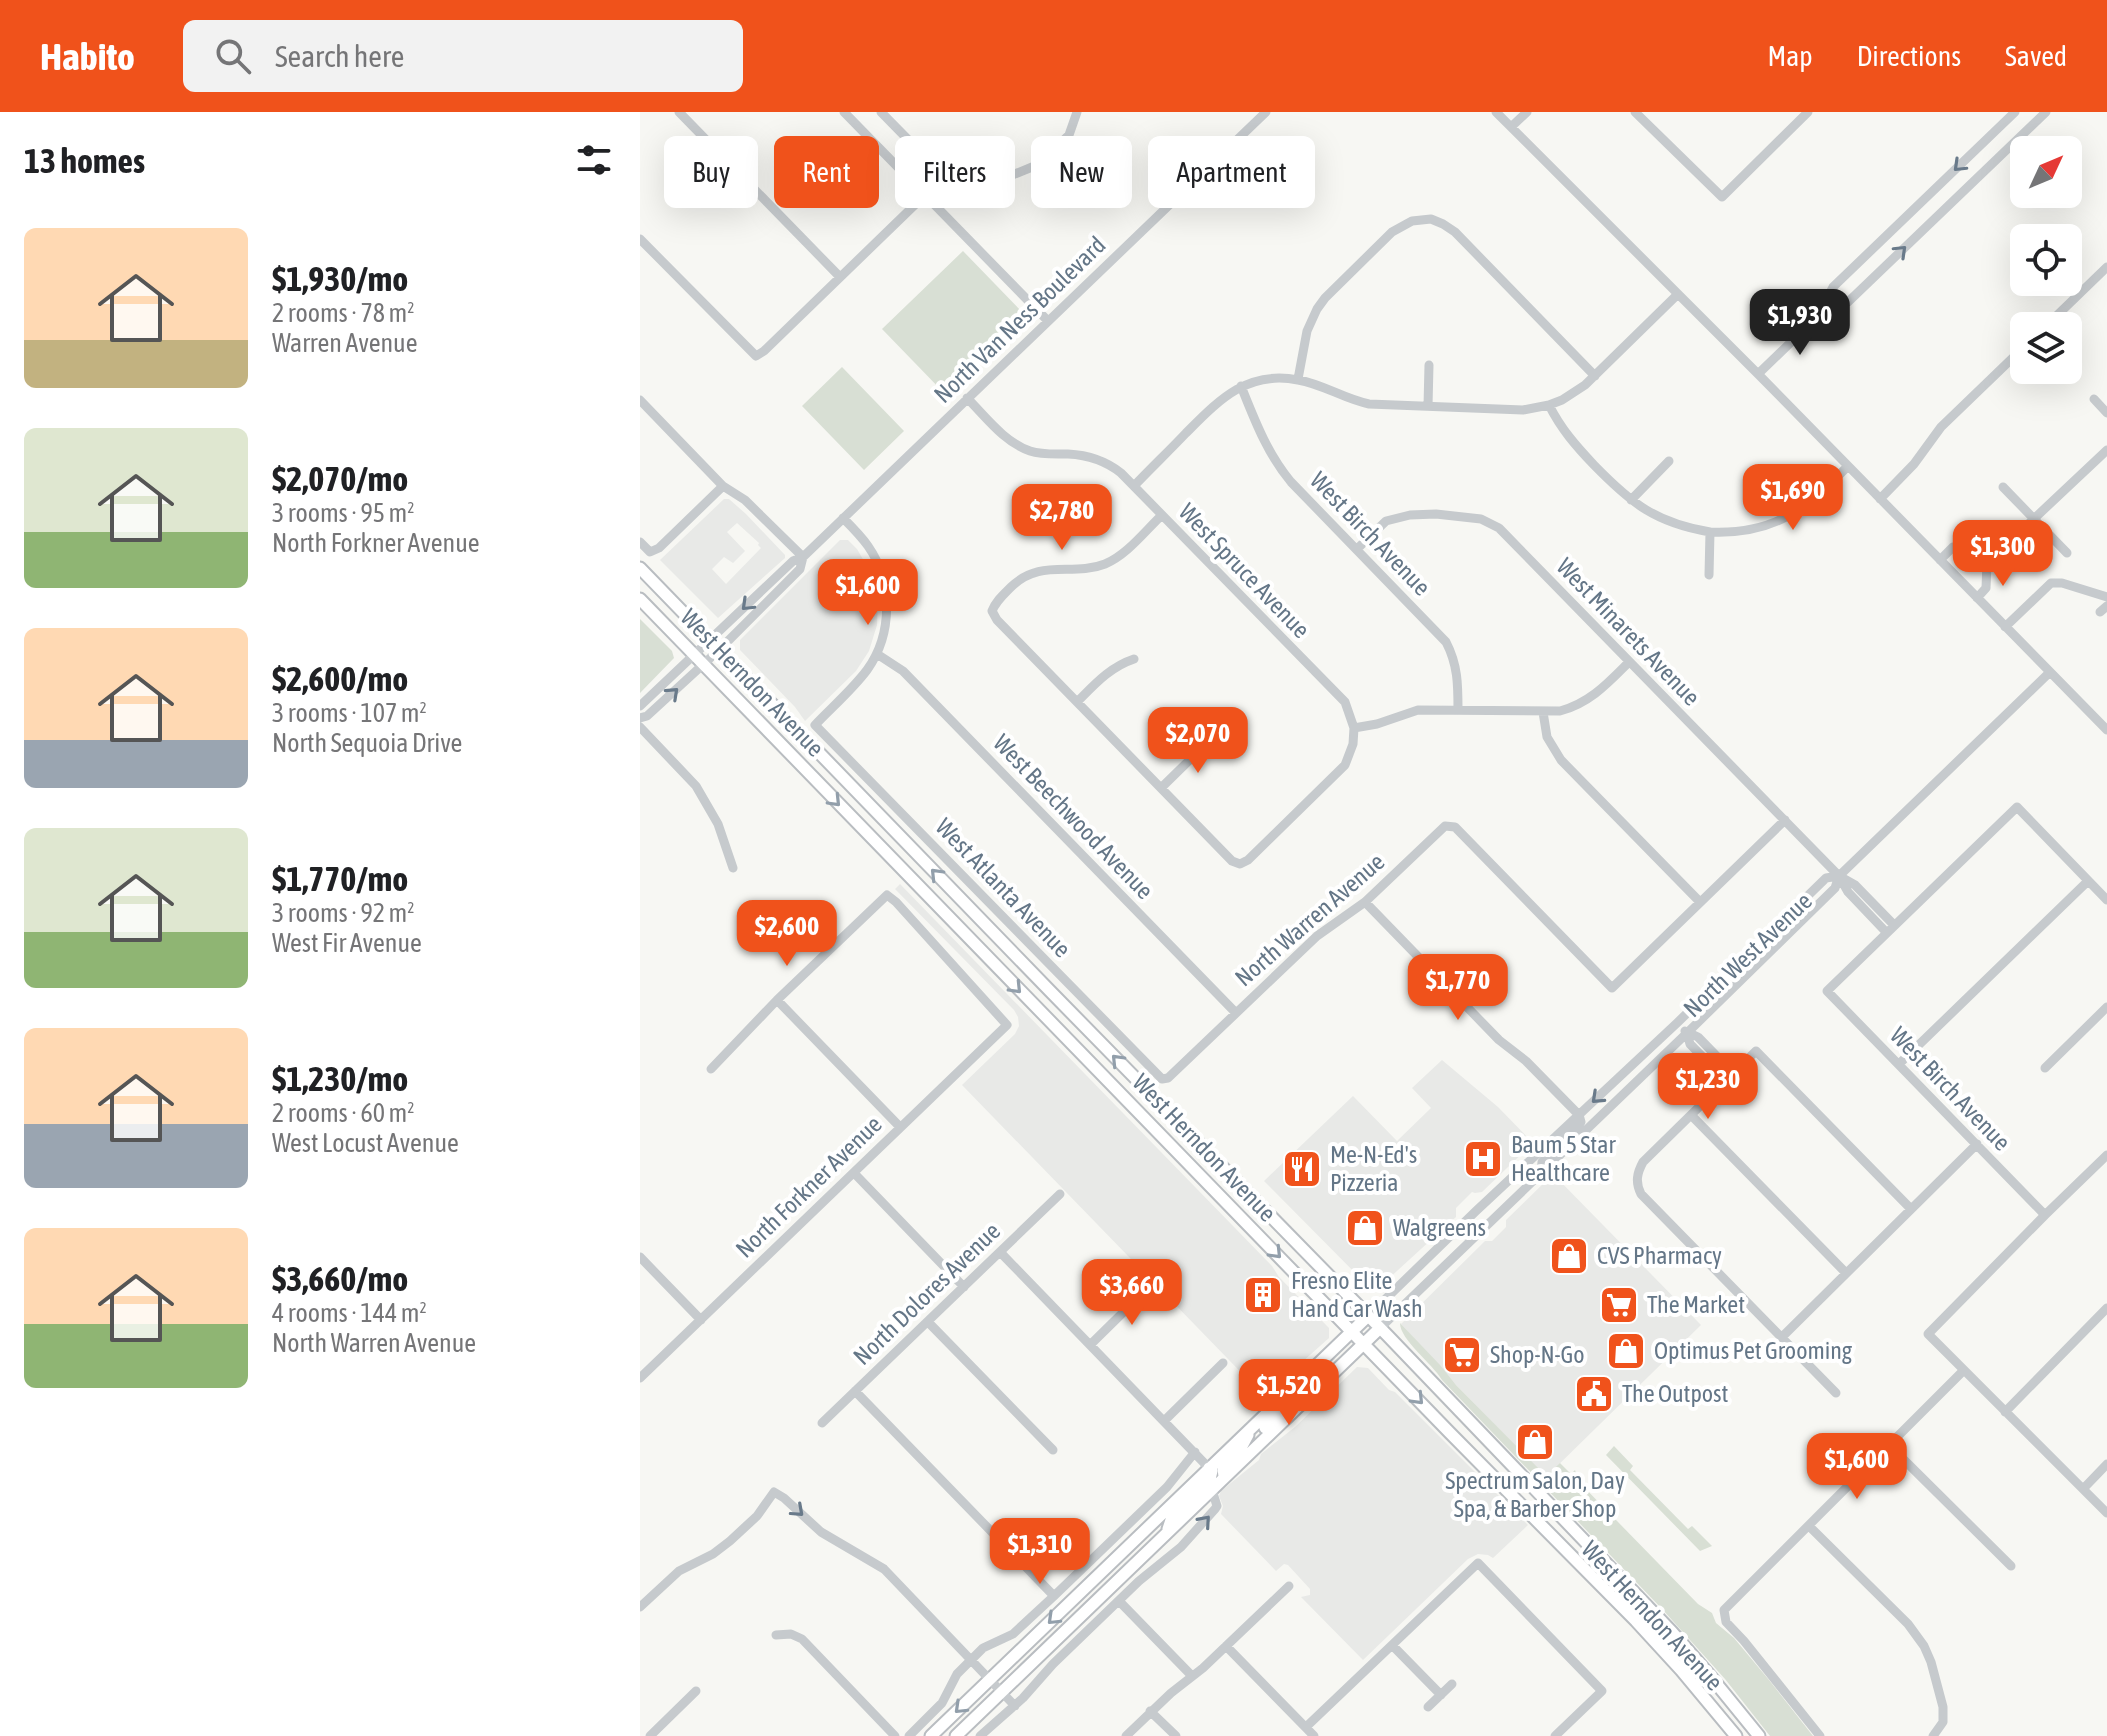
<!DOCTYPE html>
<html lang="en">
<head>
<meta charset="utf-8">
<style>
  body { margin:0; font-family:"Asap Condensed",sans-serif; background:#f2f2f2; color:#202124; height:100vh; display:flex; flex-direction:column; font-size:30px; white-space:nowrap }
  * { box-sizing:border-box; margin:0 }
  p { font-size:26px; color:#757577 }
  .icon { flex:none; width:44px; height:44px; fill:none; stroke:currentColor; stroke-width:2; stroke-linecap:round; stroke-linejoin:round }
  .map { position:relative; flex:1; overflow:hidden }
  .side { display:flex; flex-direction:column; background:#fff; width:640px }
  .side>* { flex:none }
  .guide { position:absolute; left:24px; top:24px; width:760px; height:72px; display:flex; gap:16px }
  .needle { width:52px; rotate:46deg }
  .tools { position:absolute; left:1370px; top:24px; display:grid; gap:16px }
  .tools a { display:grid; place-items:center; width:72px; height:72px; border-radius:12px; background:#fff; box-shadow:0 8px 32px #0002; font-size:40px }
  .price { position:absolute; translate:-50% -68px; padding:0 18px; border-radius:16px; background:#f0521b; color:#fff; font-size:26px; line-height:52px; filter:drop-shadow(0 2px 4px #0008) }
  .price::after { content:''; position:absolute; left:50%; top:48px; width:24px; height:18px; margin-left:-12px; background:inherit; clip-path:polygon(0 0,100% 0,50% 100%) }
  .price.on { background:#222; color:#fff }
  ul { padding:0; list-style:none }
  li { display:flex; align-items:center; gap:24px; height:200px; padding:0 24px }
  li span { display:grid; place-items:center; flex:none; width:224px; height:160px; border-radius:12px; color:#555 }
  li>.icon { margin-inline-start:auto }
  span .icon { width:96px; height:96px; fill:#fffc; stroke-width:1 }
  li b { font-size:34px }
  h2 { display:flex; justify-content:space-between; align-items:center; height:96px; padding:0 24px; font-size:34px }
  .tag { padding:0 28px; border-radius:12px; background:#fff; box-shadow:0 8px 32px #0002; font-size:28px; line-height:72px }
  .tag.on { background:#f0521b; color:#fff }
  header { display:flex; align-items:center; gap:48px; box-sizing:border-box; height:112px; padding:0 40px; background:#f0521b; color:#fff }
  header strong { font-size:38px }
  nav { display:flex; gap:44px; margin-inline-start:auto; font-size:28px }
  .search { width:560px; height:72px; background:#f2f2f2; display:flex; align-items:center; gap:20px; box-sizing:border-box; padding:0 28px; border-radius:12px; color:#757577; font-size:30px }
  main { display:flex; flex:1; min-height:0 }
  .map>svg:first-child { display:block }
</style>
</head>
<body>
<header>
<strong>Habito</strong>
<div class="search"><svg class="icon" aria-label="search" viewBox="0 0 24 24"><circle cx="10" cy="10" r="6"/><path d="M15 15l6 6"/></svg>Search here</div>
<nav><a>Map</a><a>Directions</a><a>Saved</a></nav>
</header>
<main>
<section class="side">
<h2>13 homes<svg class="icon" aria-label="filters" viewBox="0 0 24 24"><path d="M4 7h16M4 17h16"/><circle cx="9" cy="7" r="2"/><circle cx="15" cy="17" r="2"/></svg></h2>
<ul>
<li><span style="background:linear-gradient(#ffd9b3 70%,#c2b280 0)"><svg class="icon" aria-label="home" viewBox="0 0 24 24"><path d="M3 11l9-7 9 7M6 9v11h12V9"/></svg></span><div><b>$1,930/mo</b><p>2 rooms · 78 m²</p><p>Warren Avenue</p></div></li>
<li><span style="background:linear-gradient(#dfe7d0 65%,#8fb573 0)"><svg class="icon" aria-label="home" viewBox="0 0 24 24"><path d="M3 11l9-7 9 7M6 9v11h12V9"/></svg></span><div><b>$2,070/mo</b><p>3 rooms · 95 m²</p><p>North Forkner Avenue</p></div></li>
<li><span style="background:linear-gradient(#ffd9b3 70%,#9aa5b1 0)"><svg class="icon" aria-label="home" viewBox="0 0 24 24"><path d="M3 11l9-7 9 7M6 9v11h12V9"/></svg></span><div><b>$2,600/mo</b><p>3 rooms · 107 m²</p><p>North Sequoia Drive</p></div></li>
<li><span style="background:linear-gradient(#dfe7d0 65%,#8fb573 0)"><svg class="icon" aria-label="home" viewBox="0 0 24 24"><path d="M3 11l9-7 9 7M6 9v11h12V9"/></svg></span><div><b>$1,770/mo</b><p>3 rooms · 92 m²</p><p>West Fir Avenue</p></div></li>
<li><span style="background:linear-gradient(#ffd9b3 60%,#9aa5b1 0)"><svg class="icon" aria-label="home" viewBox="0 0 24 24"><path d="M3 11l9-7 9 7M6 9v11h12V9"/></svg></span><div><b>$1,230/mo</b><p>2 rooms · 60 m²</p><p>West Locust Avenue</p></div></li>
<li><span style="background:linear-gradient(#ffd9b3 60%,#8fb573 0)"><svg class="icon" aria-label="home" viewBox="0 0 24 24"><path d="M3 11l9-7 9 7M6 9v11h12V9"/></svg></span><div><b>$3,660/mo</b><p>4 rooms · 144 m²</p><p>North Warren Avenue</p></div></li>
</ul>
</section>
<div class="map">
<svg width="1467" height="1624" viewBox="0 0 1467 1624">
  <rect width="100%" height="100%" fill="#f7f7f3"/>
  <!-- built -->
  <path fill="#e8e9e7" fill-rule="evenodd" d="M 84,387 L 89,387 L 106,402 L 145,443 L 145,446 L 78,506 L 20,448 ZM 97,411 L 119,431 L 118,433 L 121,436 L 86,472 L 72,457 L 84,445 L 93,451 L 105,439 L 87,420 Z
    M 200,428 L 208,428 L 217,437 L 231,461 L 238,489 L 237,513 L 229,539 L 216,559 L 165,609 L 155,595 L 100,538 L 100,528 Z
    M 260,772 L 632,1154 L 639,1165 L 689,1216 L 689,1226 L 643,1267 L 637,1267 L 622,1282 L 322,973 L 375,922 L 379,914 L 378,905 L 374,898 L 255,777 Z
    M 802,948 L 858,995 L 893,1031 L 842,1080 L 835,1081 L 832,1080 L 816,1096 L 816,1105 L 734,1180 L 624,1069 L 713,984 L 757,1029 L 791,996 L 772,976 Z
    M 913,1062 L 1061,1213 L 906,1365 L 816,1273 L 761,1212 L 845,1129 L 852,1129 L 866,1115 L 866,1108 Z
    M 717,1255 L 728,1256 L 749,1278 L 755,1280 L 888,1413 L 853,1446 L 848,1443 L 838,1442 L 828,1447 L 723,1548 L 661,1485 L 670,1483 L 670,1477 L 648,1453 L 644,1452 L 636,1459 L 581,1402 L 583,1394 L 579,1384 L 581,1379 L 619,1348 L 621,1342 L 655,1315 Z"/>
  <!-- green -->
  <path fill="#d8dfd4" d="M 323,139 L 385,203 L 304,281 L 242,217 Z
    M 202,255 L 264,319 L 224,358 L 162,294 Z
    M 0,507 L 32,539 L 34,546 L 0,581 Z
    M 760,1211 L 800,1253 L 816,1273 L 906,1364 L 920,1351 L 931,1362 L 935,1358 L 939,1370 L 1058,1492 L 1072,1501 L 1076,1511 L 1094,1526 L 1129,1568 L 1173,1624 L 1130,1624 L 1085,1567 L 1023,1498 L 802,1268 C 792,1251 760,1228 760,1211 Z
    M 974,1334 L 993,1354 L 990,1358 L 1048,1417 L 1052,1414 L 1072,1434 L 1060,1439 L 966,1343 Z"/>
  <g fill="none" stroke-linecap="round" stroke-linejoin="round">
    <defs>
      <path id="major" d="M 0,456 L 410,879 L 748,1224 L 1032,1520 L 1071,1565 L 1119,1624
        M 0,487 L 810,1321 L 996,1509 L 1041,1558 L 1096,1624
        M 625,1316 C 633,1307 646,1297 644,1284
        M 584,1365 L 583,1355 L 601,1336 L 608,1323
        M 528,1417 L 532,1405 L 570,1367 L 572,1359 L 569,1356
        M 291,1624 L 728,1204
        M 316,1624 L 740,1216"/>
    </defs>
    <!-- major casing -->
    <use href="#major" stroke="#b9bdc1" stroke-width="15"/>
    <!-- minor -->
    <path stroke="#c6cacd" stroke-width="9" d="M 39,0 L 200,165
      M 204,0 L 408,209
      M 241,0 L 292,52 L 331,66 L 365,66 L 397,53 L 429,23 L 437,0
      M 856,0 L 1118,262 L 1467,618
      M 995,0 L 1082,85 L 1168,0
      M 871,15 L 887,0
      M 0,127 L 116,244 L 124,239 L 285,83
      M 1178,204 L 1208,190 L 1406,0
      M 1406,214 L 1467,155
      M 1118,262 L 1178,204 L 1193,175 L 1375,0
      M 658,267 L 667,219 L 677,197 L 685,186 L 752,120 L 772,109 L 791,107 L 803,112 L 815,120 L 955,264
      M 601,274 C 615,309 627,341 651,370 L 806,530 C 818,553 818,573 818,598
      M 327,286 C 346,305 364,330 390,339 C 402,343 415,342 428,342 C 448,343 466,349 481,361 L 705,590 L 714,616 L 713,632 L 705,653 L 608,748 L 600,752 L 592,749 L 357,508 L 352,499 C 356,489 363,483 371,475 C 401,446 432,465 465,452 C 487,443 505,419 522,403
      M 1454,287 L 1467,301
      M 0,288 L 83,374 L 105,388 L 163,445
      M 909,293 C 921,317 936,334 954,353 C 992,392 1016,411 1070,420 L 1069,463
      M 788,294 L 789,253
      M 494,374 C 511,356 529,339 546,321 C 579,288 607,258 658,268 C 683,272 704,287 729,292 L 883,298 L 909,293 L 922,288 L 945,273 L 1038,182
      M 1363,375 L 1427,441
      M 1240,387 L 1274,352 L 1301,315 L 1384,235
      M 991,388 L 1029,349
      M 203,406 C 212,415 221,424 228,434 C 253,470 253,522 227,558 C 212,578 192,595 175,613 L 522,967 L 528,966 L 677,824 L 725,790 L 805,714 L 815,715 L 972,876 L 1145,708
      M 1070,420 C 1134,423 1166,397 1208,354
      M 0,430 L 10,440 L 19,436 L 83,374
      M 717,437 L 746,409 L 770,403 L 796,402 L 841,407 L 859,416 L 1199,764 L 1208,780 L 1246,820
      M 1300,448 L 1313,435 L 1321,437 L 1331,447 L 1347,451
      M 1347,451 L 1467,338
      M 1337,486 L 1346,476 L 1347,451
      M 1460,500 L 1467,494
      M 1365,515 L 1411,471 L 1422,471 L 1467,485
      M 237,542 L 263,559 L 596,901
      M 437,590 C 455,572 470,555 494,547
      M 0,594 L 153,449 L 163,445 L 626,0
      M 903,600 L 907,625 L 921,648 L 1060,790
      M 0,606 L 7,604 L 80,537 L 160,457 L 163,445
      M 0,615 L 56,674 L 78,712 L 93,756
      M 714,616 L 737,612 L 778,598 L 920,599 C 950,591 968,571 989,550
      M 521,676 L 572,626
      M 1199,764 L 1215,773 L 1254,813
      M 725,790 L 859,928 L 886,949 L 939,1003 L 941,1010 L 938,1014 L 902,1050 L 901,1061
      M 137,888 L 260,1015
      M 1045,919 L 1058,925 L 1093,961
      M 1047,921 L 1050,932 L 1086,969
      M 1259,952 L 1448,769
      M 1405,956 L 1467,895
      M 1051,1003 L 1206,1161
      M 1467,1043 L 1405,1103 L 1288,1222 L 1467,1401
      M 214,1061 L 324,1175
      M 1405,1103 L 1187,879 L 1377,695 L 1467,788
      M 360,1140 L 569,1356
      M 0,1145 L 61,1208
      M 728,1204 L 836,1099 L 1037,911 L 1186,766 L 1199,764
      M 288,1210 L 413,1338
      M 740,1216 L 1047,921 L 1195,776 L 1199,764 L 1410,560
      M 1142,1225 L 1337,1032
      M 450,1233 L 511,1173
      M 0,1266 L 367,913 L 256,790 L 247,783 L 137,888 L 71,957
      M 215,1279 L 414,1484
      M 1196,1281 L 1001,1082 C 995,1070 997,1061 1003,1050 L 1116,939 L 1271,1097
      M 1365,1300 L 1467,1196
      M 524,1309 L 583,1251
      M 182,1311 L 420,1082
      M 1249,1333 L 1371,1454
      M 1443,1377 L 1467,1352
      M 1169,1414 L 1268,1512 L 1284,1534 L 1291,1550 L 1303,1595 L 1303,1610 L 1293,1624
      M 479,1489 L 552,1564
      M 0,1495 L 39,1459 L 73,1442 L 90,1429 L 117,1404 L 134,1380 L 144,1386 L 181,1420 L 244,1457 L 375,1594
      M 136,1523 L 151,1522 L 162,1527 L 255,1624
      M 752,1533 L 801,1583
      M 586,1534 L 674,1624
      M 788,1595 L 812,1572
      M 510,1599 L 536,1624
      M 666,1615 L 838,1451 L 962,1579 L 915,1624
      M 10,1624 L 56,1579
      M 269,1624 L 302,1591 L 317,1562 L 343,1536 L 373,1522 L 414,1484 L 527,1375 L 555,1340
      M 340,1624 L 383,1586 L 413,1552 L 499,1469 L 541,1435 L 575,1397 L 577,1394 L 572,1378
      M 486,1624 L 531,1581 L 563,1556 L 649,1474
      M 1180,1624 L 1104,1529 L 1086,1510 L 1084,1498 L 1324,1258"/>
    <!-- major -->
    <use href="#major" stroke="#fff" stroke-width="11"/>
  </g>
  <!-- one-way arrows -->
  <defs><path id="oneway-chevron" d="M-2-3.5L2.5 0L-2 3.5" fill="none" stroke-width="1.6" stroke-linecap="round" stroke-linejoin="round" transform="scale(2)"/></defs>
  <g stroke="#697a8a">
    <use href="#oneway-chevron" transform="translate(1319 54) rotate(136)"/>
    <use href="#oneway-chevron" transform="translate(1261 139) rotate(-44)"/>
    <use href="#oneway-chevron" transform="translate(107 493) rotate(136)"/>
    <use href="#oneway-chevron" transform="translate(33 581) rotate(-43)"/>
    <use href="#oneway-chevron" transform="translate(957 986) rotate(137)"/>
    <use href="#oneway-chevron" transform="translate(158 1399) rotate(42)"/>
    <use href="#oneway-chevron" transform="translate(565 1409) rotate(-49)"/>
  </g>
  <g stroke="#929fab">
    <use href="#oneway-chevron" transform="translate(195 689) rotate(46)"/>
    <use href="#oneway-chevron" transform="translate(296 762) rotate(-134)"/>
    <use href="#oneway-chevron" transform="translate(376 876) rotate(46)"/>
    <use href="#oneway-chevron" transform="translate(477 948) rotate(-134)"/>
    <use href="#oneway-chevron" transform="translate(636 1141) rotate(46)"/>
    <use href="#oneway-chevron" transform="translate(778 1287) rotate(46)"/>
    <use href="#oneway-chevron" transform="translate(413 1507) rotate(136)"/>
    <use href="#oneway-chevron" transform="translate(320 1596) rotate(136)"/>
  </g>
  <!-- icons -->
  <defs>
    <symbol id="hospital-square" viewBox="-11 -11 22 22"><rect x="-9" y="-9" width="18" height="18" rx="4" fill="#f0521b" stroke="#fff"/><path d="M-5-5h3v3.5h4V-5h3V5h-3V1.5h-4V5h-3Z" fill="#fff"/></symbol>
    <symbol id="restaurant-square" viewBox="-11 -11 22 22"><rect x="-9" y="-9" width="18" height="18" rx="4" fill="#f0521b" stroke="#fff"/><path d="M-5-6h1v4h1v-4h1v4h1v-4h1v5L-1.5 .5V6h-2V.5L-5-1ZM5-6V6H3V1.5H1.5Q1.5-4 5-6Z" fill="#fff"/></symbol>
    <symbol id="shop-square" viewBox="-11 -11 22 22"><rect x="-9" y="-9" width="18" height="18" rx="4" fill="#f0521b" stroke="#fff"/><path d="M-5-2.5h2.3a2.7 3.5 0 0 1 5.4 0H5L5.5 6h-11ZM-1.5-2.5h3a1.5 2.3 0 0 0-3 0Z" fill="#fff"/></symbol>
    <symbol id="building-square" viewBox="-11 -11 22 22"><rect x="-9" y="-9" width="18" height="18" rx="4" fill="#f0521b" stroke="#fff"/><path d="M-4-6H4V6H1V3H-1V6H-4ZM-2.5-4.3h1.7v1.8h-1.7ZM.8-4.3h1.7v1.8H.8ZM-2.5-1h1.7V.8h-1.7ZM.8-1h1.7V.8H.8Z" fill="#fff"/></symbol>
    <symbol id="supermarket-square" viewBox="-11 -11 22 22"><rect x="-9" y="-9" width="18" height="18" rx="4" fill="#f0521b" stroke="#fff"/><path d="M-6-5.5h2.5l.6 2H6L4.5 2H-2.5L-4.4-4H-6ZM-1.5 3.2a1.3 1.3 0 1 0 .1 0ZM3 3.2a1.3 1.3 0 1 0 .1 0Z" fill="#fff"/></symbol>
    <symbol id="civic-square" viewBox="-11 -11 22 22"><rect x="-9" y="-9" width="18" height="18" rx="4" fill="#f0521b" stroke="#fff"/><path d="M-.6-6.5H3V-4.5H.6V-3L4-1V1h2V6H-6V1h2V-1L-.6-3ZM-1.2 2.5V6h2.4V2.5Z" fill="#fff"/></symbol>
  </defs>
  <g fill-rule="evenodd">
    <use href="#hospital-square" x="821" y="1025" width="44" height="44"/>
    <use href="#restaurant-square" x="640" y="1035" width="44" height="44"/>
    <use href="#shop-square" x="703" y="1094" width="44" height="44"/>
    <use href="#shop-square" x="907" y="1122" width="44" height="44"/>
    <use href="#building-square" x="601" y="1161" width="44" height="44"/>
    <use href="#supermarket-square" x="957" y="1171" width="44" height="44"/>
    <use href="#shop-square" x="964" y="1217" width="44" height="44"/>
    <use href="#supermarket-square" x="800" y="1221" width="44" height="44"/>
    <use href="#civic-square" x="932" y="1260" width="44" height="44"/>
    <use href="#shop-square" x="873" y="1308" width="44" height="44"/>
  </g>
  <g text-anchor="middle" stroke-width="8" stroke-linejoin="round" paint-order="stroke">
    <!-- street labels -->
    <g font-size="24" fill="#647687" stroke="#fff">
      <text transform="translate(380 208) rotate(-44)" y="8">North Van Ness Boulevard</text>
      <text transform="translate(730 422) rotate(46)" y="8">West Birch Avenue</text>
      <text transform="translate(604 459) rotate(46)" y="8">West Spruce Avenue</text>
      <text transform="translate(988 520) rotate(46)" y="8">West Minarets Avenue</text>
      <text transform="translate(112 571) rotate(46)" y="8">West Herndon Avenue</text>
      <text transform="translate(433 705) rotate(46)" y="8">West Beechwood Avenue</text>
      <text transform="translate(363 776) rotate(46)" y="8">West Atlanta Avenue</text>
      <text transform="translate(670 808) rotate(-41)" y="8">North Warren Avenue</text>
      <text transform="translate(1108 843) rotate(-44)" y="8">North West Avenue</text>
      <text transform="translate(1310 977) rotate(46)" y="8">West Birch Avenue</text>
      <text transform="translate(564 1036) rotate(46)" y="8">West Herndon Avenue</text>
      <text transform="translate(169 1075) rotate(-44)" y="8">North Forkner Avenue</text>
      <text transform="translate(287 1182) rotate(-44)" y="8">North Dolores Avenue</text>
      <text transform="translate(1012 1504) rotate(47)" y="8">West Herndon Avenue</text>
    </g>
    <!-- poi labels -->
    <g font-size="24" fill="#647687" stroke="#fff" text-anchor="start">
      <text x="871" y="1041">Baum 5 Star<tspan x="871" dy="28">Healthcare</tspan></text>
      <text x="690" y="1051">Me-N-Ed's<tspan x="690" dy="28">Pizzeria</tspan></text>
      <text x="753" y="1124">Walgreens</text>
      <text x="957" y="1152">CVS Pharmacy</text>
      <text x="651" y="1177">Fresno Elite<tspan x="651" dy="28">Hand Car Wash</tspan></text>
      <text x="1007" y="1201">The Market</text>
      <text x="1014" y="1247">Optimus Pet Grooming</text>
      <text x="850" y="1251">Shop-N-Go</text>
      <text x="982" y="1290">The Outpost</text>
      <text x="895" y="1377" text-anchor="middle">Spectrum Salon, Day<tspan x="895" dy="28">Spa, &amp; Barber Shop</tspan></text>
    </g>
  </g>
</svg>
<div class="tools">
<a><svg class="needle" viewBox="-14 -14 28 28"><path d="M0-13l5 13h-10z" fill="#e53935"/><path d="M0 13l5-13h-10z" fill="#757577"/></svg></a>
<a><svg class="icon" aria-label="locate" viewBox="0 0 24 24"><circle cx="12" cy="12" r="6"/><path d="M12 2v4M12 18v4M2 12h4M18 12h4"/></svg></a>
<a><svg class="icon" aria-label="layers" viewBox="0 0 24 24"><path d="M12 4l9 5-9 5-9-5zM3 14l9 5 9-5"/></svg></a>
</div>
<b class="price on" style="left:1160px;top:245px">$1,930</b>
<b class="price" style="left:1153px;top:420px">$1,690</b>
<b class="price" style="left:422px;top:440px">$2,780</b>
<b class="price" style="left:1363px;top:476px">$1,300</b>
<b class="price" style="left:228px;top:515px">$1,600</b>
<b class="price" style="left:558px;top:663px">$2,070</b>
<b class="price" style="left:147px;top:856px">$2,600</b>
<b class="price" style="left:818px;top:910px">$1,770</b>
<b class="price" style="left:1068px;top:1009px">$1,230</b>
<b class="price" style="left:492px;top:1215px">$3,660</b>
<b class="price" style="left:649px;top:1315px">$1,520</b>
<b class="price" style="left:1217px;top:1389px">$1,600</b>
<b class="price" style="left:400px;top:1474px">$1,310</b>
<div class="guide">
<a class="tag">Buy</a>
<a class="tag on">Rent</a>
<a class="tag">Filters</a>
<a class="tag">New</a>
<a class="tag">Apartment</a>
</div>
</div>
</main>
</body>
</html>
